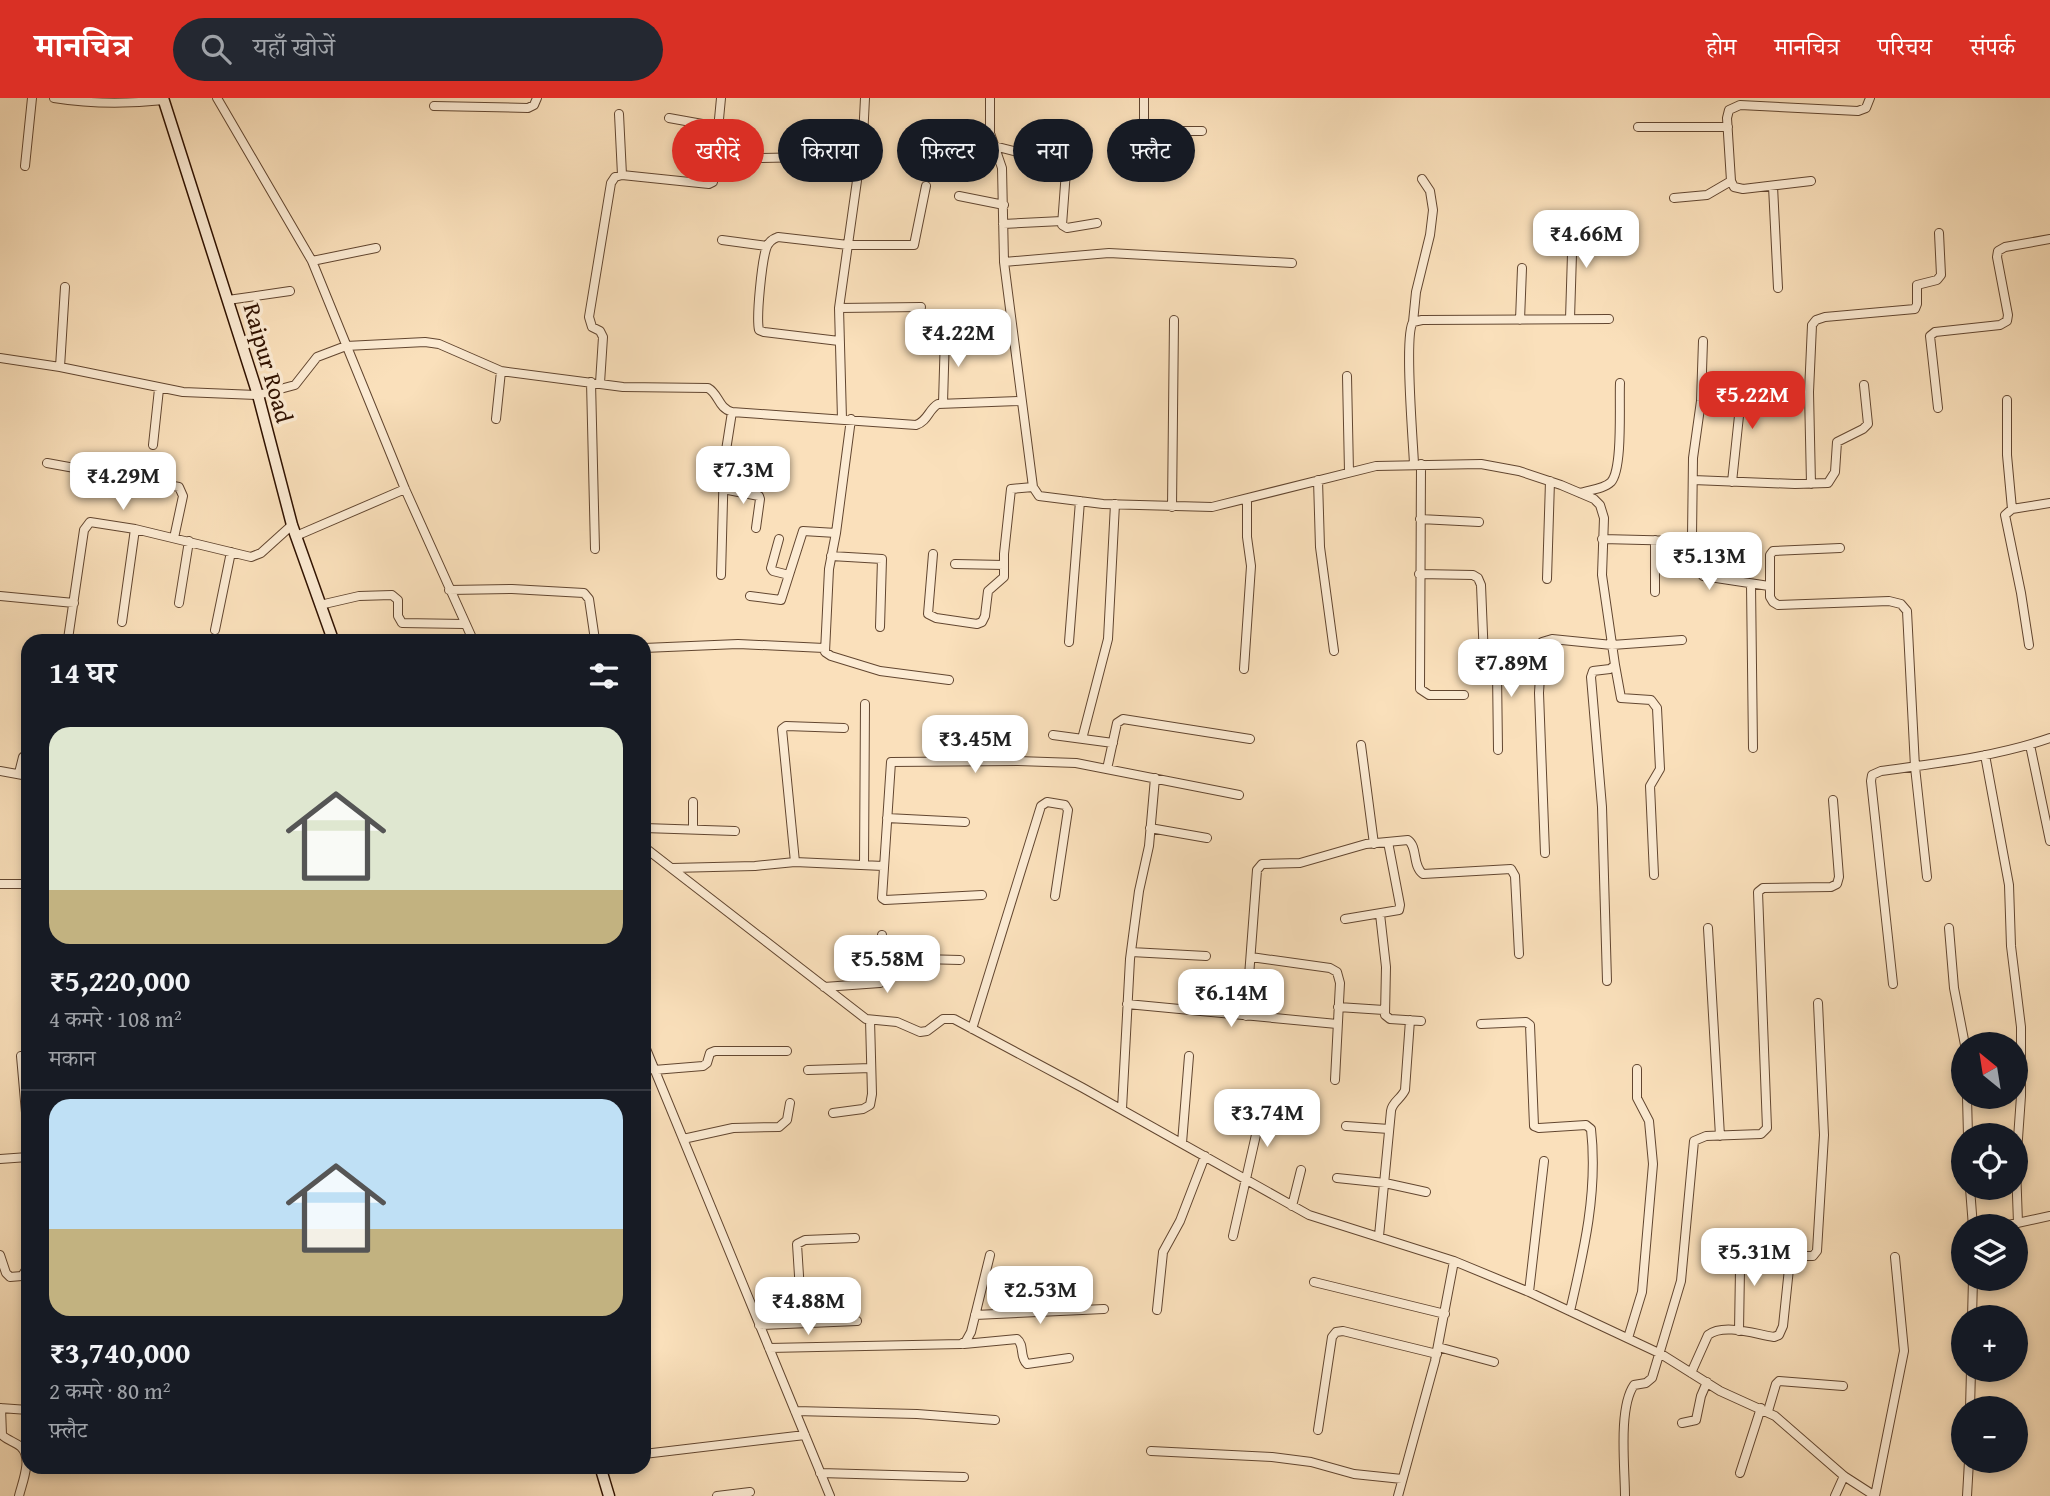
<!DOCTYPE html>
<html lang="hi">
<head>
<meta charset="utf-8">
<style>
  body { margin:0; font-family:"Gentium Book Plus","Noto Serif Devanagari",serif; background:#242831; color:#f1f3f6; height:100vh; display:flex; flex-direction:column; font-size:26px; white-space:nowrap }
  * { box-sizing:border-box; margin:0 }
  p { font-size:23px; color:#9ea1a6 }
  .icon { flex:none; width:38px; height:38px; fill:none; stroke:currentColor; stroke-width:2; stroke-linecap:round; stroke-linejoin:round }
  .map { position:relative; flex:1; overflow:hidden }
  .side { position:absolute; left:21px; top:536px; width:630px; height:840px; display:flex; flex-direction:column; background:#171b24; border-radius:21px; box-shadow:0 4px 10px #0003 }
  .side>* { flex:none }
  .hud { position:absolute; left:672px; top:21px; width:665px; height:63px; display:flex; gap:14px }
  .needle { width:46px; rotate:330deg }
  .buttons { position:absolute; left:1951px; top:934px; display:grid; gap:14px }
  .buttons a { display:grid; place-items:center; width:77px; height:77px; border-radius:50%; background:#171b24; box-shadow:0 4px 10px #0003; font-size:35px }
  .price { position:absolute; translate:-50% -60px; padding:0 16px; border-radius:14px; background:#fff; color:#222; font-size:23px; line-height:46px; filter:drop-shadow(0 2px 4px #0008) }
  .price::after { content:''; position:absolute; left:50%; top:42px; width:21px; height:16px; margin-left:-10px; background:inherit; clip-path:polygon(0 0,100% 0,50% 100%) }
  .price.active { background:#d93025; color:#fff }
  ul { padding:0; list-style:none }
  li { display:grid; align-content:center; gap:14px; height:371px; padding:0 28px }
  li+li { border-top:2px solid #363941 }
  li span { display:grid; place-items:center; height:217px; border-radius:21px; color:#555 }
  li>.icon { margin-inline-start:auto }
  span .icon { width:126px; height:126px; fill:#fffc; stroke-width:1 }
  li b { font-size:30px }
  h2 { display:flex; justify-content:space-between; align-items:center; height:84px; padding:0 28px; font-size:30px }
  .tag { padding:0 24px; border-radius:32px; background:#171b24; box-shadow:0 4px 10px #0003; font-size:24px; line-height:63px }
  .tag.active { background:#d93025; color:#fff }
  header { display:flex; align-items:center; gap:42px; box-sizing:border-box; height:98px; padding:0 35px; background:#d93025; color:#fff }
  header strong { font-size:33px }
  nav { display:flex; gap:38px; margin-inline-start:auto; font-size:24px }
  .search { width:490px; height:63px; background:#242831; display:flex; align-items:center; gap:18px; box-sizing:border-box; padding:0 24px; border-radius:38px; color:#9ea1a6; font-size:26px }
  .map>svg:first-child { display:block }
</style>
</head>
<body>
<header>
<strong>मानचित्र</strong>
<div class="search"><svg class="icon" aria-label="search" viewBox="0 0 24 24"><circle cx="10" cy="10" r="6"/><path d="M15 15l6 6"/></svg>यहाँ खोजें</div>
<nav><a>होम</a><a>मानचित्र</a><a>परिचय</a><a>संपर्क</a></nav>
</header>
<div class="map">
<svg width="2050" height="1398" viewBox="0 0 2050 1398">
  <rect width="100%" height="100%" fill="#fae0bb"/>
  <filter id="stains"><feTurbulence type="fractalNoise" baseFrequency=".00286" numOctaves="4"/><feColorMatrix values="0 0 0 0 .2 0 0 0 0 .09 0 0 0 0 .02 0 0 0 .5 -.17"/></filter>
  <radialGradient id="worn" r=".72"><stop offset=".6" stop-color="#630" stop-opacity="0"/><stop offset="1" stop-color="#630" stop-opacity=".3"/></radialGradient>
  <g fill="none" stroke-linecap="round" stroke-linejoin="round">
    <defs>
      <path id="street" d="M 54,0 C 91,6 126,6 164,2
        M 217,0 L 312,163 L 405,391 L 473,542
        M 990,0 L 990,35 L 1002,70 L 1004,164 L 1033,389 L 1039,398 L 1103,406 L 1212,409 L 1376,368 L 1481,366 L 1519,373 L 1561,387 L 1594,401 L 1600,407 L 1604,420 L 1602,477 L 1615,567 L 1610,571 L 1593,573 L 1591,579 L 1602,709 L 1607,883
        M 1144,0 L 1144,23 L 1147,29 L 1161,33 L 1202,33
        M 434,8 L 528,10 L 534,7 L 537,0
        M 619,16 L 622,77
        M 669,20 L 719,29
        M 1638,29 L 1728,29
        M 994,48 L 1060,65 L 1066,73 L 1062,127 L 1067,130 L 1097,125
        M 717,55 L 760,60 L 811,59
        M 1049,61 L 1055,32 L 1075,33
        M 25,68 L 32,0
        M 1811,83 L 1743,91 L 1734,89 L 1731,83 L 1727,20 L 1729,12 L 1740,7 L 1858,13 L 1866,10 L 1870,0
        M 1773,88 L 1778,190
        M 959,98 L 1004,107
        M 1674,100 L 1707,97 L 1731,83
        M 1003,126 L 1062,123
        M 722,142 L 767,148
        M 312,163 L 376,150
        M 1004,164 L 1109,155 L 1292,165
        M 228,202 L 290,193
        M 839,210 L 921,209
        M 1570,221 L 1573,123
        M 1520,222 L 1522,170
        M 1413,224 L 1416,194 L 1430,137 L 1433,112 L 1430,93 L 1422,81
        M 839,243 L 764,234 L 759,232 C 756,218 762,164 766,151 C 768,144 772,141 778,139 L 848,147 L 914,147 L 926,88
        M 0,260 L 60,269 L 183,294 L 258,297 L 295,287 L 317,259 L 346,248 L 425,244 L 439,246 L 501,273 L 623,289 L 708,290 C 719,296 718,310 732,314 L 916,327 C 928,323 928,312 938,306 L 1020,303
        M 60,269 L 65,189
        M 1347,278 L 1349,374
        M 591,284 L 595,451
        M 600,285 L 603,239 L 600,233 L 592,229 L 589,219 L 611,85 L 615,79 L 622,77 L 709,86 L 713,84 L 721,0
        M 2007,302 L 2007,357 L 2012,411
        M 943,305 L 945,236
        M 1741,305 L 1777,308
        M 1938,310 L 1930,238 L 1935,234 L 2000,227 L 2007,223 L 2008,217 L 1997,159 L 1998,153 L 2005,149 L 2050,141
        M 496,321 L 501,273
        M 842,321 L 839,210 L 863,40 L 865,0
        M 851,321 L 836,435 L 829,471 L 825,554 L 831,558 L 880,573 L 949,582
        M 153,347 L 159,291
        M 47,365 L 179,389 L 183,398 L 174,440
        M 1414,366 C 1413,342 1404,237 1413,224 L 1422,222 L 1609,221
        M 1421,366 L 1420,591 L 1429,597 L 1464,597
        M 1318,382 L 1320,449 L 1334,553
        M 1693,382 L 1795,386 L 1828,385 L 1835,374 L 1837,344 L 1863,331 L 1868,326 L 1864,287
        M 1732,384 L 1743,280
        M 1811,386 L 1809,294 L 1812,227 L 1816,222 L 1825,219 L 1915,211 L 1917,206 L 1917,187 L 1937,182 L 1941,177 L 1939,135
        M 723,391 L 759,398 L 760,401 L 756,430
        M 1580,395 C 1589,392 1604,391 1611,384 C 1623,371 1619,305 1620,285
        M 1172,409 L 1174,222
        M 1420,421 L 1479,424
        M 296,438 L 405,391
        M 779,441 L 771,470 L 773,473 L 789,477
        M 1602,441 L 1684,443 L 1692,438 L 1693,360 L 1701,303 L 1703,243
        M 1690,441 C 1701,452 1694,466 1703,478 L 1769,488
        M 1840,450 L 1773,453 L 1770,457 L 1770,499 L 1773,504 L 1778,507 L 1889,503 L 1901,506 L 1907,513 L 1915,669 L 1927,779
        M 933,456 L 928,516 L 936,520 L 977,526 L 982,524 L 985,518 L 988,493 L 1004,479 L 1004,456 L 1011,391 L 1033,389
        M 831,458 L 882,461 L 880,529
        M 955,466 L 1004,467
        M 1419,476 L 1473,477 L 1478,480 L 1481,487 L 1484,561
        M 721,477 L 724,365 L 732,314
        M 1547,481 L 1550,383
        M 1751,486 L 1753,650
        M 449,492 L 512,491 L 584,495 L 589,501 L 595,542
        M 1655,494 L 1655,442
        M 0,498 L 74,505
        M 750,498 L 781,502 L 803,433 L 836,435
        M 179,505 L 189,443
        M 320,507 L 359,498 L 392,497 L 398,502 L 398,518 L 402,525 L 464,526
        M 122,524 L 135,431
        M 215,532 L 231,454
        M 68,541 L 84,432 L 90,424 L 135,431 L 251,459 L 261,455 L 292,427
        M 1069,544 L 1080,403
        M 2029,547 L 2021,495 L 2005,417 L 2012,411 L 2050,405
        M 644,550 L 738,546 L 824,550
        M 1615,567 L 1621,600 L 1651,602 L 1657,610 L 1660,671 L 1650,688 L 1654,777
        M 1244,571 L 1251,468 L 1247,439 L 1247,402
        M 1053,637 L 1113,645
        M 1082,641 L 1108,541 L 1115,406
        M 1361,647 L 1374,746
        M 2030,647 L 2050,743
        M 1498,652 L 1497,574 L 1505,568 L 1540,566
        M 1985,657 L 2009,787 L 2011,848 L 2021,929 L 2021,998 L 2016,1069 L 2018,1125
        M 1107,671 L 1117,625 L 1123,621 L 1250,641
        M 0,673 L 28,678
        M 19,675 L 23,659 L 28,655
        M 693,704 L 693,731
        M 887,720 L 965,724
        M 644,730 L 735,733
        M 1150,730 L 1207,740
        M 644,749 L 866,921 L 897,924 L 920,934 L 927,933 L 943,921 L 954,921 L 1083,990 L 1309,1117 L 1454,1163 L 1529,1194 L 1661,1256 L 1720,1293 L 1775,1318 L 1844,1378 L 1875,1398
        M 1545,755 L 1539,595 L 1542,544 L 1552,541 L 1612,547 L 1682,542
        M 795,764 L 782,631 L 786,628 L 844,630
        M 864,767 L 865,606
        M 672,770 L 755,768 L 795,764 L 883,768
        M 0,786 L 28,786
        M 982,797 L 885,802 L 882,800 L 891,664 L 1018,663 L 1076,665 L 1239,697
        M 1380,816 L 1386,869 L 1385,917 L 1390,921 L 1421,923
        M 1345,821 L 1399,812 L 1400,807 L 1388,744
        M 1708,830 L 1720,1038
        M 1949,830 L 1954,890 L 1965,947
        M 1131,854 L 1206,858
        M 1251,859 L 1330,870 L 1337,874 L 1340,885 L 1335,982
        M 882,860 L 960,862
        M 1893,886 L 1871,683 L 1872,677 L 1881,673 C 1938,665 1995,659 2050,640
        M 824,889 L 880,885 L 882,837
        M 1127,906 L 1337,926
        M 1338,909 L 1384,912
        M 1246,918 L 1257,772 L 1262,766 L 1300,765 L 1366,746 L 1408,742 C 1418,749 1412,768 1423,776 L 1511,771 L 1515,778 L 1519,856
        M 1481,926 L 1526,924 L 1530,927 L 1534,1028 L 1539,1030 L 1586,1027 L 1591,1031 C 1598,1093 1584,1153 1570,1213
        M 972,931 L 1041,708 L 1047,704 L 1065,707 L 1068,712 L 1055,798
        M 644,946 L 830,1398
        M 21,958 L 28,1037
        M 654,972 L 703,968 L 707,965 L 710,955 L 715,953 L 787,953
        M 808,972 L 871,970
        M 1967,999 L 1968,1038
        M 1122,1011 L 1130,861 L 1139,793 L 1149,748 L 1155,680
        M 833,1015 L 863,1011 L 870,1007 L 872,996 L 870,922
        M 1346,1028 L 1389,1031
        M 683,1041 L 733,1030 L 779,1029 L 787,1022 L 790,1005
        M 1182,1045 L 1189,958
        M 0,1061 L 28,1059
        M 1337,1080 L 1385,1085 L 1426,1094
        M 1970,1090 L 1973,1129
        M 1292,1108 L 1301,1072
        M 1999,1129 L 2050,1118
        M 1233,1138 L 1258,1028 L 1266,1023 L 1291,1023
        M 1379,1138 L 1391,1013 C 1392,1004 1401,1001 1405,992 L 1410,922
        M 0,1157 L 6,1175 L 10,1179 L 22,1178 L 28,1169
        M 1732,1157 L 1740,1171 L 1739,1233
        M 1314,1184 L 1445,1216
        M 1529,1194 L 1544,1063
        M 1157,1212 L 1163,1154 L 1180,1123 L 1205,1058
        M 975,1217 L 1104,1211
        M 1972,1220 L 1973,1181
        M 802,1225 L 797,1146 L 805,1142 L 855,1140
        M 759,1227 L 857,1223
        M 1628,1240 L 1642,1194 L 1653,1066 L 1649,1023 L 1637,1000 L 1637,971
        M 964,1246 L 1017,1241 C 1025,1247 1019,1259 1027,1266 L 1069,1260
        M 1438,1249 L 1494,1264
        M 769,1250 L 961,1246 L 966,1243 L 971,1234 L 990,1157
        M 1691,1275 L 1708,1237 C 1724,1225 1755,1236 1774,1239 L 1779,1237 L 1783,1228 L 1790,1161 L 1795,1158 L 1813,1158 L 1817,1153 L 1824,1037 L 1818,905
        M 0,1310 L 28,1312
        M 1,1310 L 2,1337 C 7,1342 15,1344 21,1349 C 33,1360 22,1385 19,1398
        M 1970,1311 L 1971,1272
        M 795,1313 L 917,1316 L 995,1322
        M 1768,1313 L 1776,1286 L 1779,1283 L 1843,1288
        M 1682,1325 L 1696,1322 L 1701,1298 L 1707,1284
        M 1318,1332 L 1332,1239 L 1336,1234 L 1343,1233 L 1437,1256
        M 1151,1353 L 1272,1359 L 1311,1364 L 1354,1376 L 1402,1381
        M 644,1356 L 805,1337
        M 820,1375 L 964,1379
        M 1740,1375 L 1761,1310
        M 717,1398 L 750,1394
        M 1398,1398 L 1435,1263 L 1454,1163
        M 1625,1398 C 1625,1370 1618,1310 1634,1287 L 1646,1285 L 1652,1280 L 1681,1183 L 1694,1043 L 1706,1038 L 1761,1036 L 1767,1030 L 1758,794 L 1763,790 L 1831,789 L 1837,786 L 1839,779 L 1833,702
        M 1835,1398 L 1844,1378
        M 1875,1398 L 1904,1253 L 1895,1159
        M 1967,1398 L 1969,1363"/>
      <path id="secondary" d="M 163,0 L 258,297 L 292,427 L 333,542
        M 600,1368 L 609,1398"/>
    </defs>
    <!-- street casing -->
    <use href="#street" stroke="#624630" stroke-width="10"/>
    <!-- secondary casing -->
    <use href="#secondary" stroke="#301201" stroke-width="13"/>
    <!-- street -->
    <use href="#street" stroke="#fcebd3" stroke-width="8"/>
    <!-- secondary -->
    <use href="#secondary" stroke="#fcebd3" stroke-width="10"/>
  </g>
  <g text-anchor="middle" stroke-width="7" stroke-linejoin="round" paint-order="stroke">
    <!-- street labels -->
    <g font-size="24" fill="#301201" stroke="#fcebd3">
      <text transform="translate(268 265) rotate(74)" y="8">Raipur Road</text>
    </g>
  </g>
  <rect width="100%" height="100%" filter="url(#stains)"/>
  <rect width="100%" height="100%" fill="url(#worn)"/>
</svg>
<div class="buttons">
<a><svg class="needle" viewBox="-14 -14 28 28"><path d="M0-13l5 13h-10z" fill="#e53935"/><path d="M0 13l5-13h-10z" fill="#9ea1a6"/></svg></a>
<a><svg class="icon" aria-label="locate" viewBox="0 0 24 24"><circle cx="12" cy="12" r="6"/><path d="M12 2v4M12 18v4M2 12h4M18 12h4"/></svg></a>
<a><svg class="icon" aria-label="layers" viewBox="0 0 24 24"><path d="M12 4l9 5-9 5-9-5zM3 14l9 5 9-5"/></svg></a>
<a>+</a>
<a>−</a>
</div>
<b class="price" style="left:1586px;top:172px">₹4.66M</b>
<b class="price" style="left:958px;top:271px">₹4.22M</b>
<b class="price active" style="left:1752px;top:333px">₹5.22M</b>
<b class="price" style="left:743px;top:408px">₹7.3M</b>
<b class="price" style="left:123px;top:414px">₹4.29M</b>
<b class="price" style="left:1709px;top:494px">₹5.13M</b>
<b class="price" style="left:1511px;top:601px">₹7.89M</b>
<b class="price" style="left:975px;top:677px">₹3.45M</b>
<b class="price" style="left:887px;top:897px">₹5.58M</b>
<b class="price" style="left:1231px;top:931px">₹6.14M</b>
<b class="price" style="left:1267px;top:1051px">₹3.74M</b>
<b class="price" style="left:1754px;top:1190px">₹5.31M</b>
<b class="price" style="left:1040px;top:1228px">₹2.53M</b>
<b class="price" style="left:808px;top:1239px">₹4.88M</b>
<div class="hud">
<a class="tag active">खरीदें</a>
<a class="tag">किराया</a>
<a class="tag">फ़िल्टर</a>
<a class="tag">नया</a>
<a class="tag">फ़्लैट</a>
</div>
<section class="side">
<h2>14 घर<svg class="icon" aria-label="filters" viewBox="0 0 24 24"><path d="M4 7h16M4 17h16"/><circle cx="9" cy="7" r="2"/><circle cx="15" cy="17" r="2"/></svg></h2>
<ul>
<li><span style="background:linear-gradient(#dfe7d0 75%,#c2b280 0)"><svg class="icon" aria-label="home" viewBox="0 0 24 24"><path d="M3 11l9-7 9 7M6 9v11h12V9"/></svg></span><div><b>₹5,220,000</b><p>4 कमरे · 108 m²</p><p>मकान</p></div></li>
<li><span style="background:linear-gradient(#bfe0f5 60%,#c2b280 0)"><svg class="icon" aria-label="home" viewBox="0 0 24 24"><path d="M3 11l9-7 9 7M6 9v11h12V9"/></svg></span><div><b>₹3,740,000</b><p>2 कमरे · 80 m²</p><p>फ़्लैट</p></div></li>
</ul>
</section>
</div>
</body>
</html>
